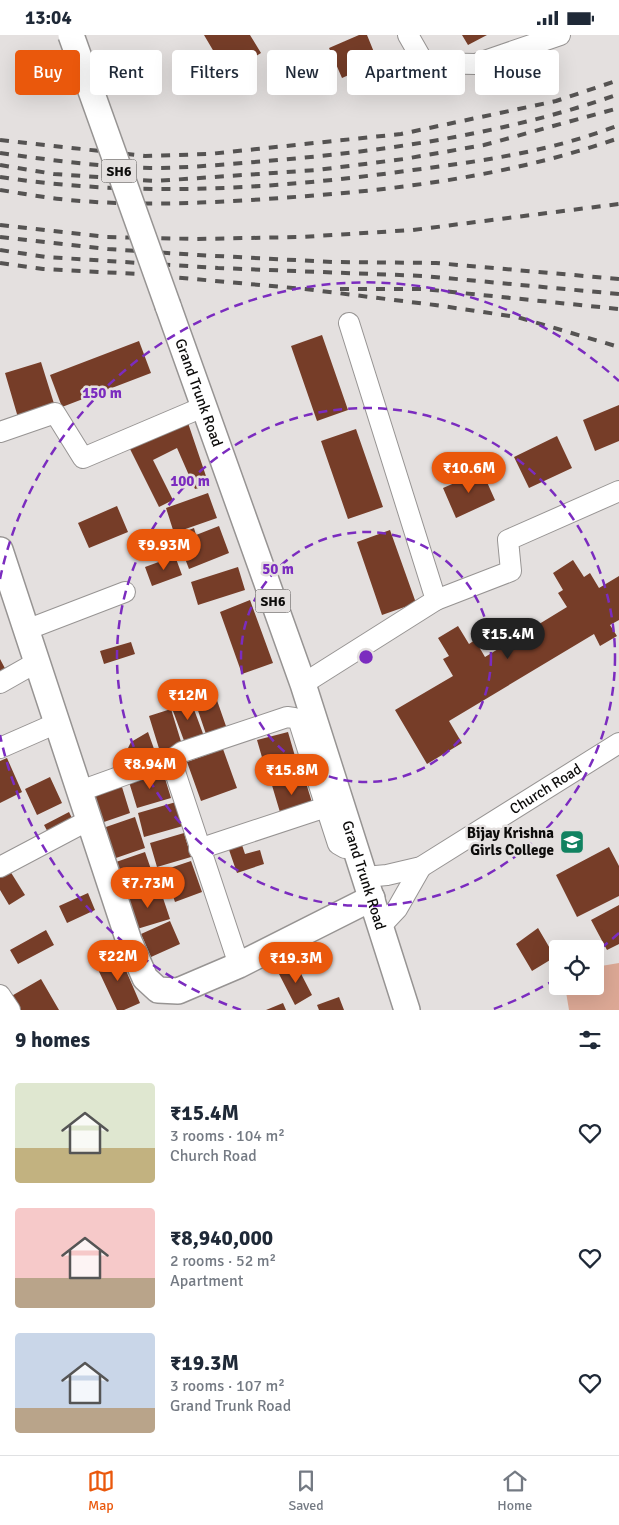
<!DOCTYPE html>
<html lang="en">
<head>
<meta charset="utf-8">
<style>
  body { margin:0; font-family:Signika,sans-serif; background:#f2f2f3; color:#1f2937; height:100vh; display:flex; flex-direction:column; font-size:19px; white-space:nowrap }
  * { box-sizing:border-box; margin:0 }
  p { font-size:16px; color:#747a83 }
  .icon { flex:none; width:28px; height:28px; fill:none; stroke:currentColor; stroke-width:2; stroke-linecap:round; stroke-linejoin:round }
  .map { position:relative; height:975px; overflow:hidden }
  .panel { display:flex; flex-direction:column; background:#fff; flex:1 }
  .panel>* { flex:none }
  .top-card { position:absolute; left:15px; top:15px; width:590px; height:45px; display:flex; gap:10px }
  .controls { position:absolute; left:549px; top:905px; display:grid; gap:10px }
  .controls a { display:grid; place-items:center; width:55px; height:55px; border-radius:5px; background:#fff; box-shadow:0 5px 20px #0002; font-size:25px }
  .price { position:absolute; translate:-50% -42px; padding:0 11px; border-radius:18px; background:#ea580c; color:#fff; font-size:16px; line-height:32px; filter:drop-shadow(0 1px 2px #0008) }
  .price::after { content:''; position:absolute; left:50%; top:30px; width:15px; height:11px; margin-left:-8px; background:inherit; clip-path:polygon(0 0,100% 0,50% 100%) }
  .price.selected { background:#222; color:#fff }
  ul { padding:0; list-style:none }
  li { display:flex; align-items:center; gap:15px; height:125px; padding:0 15px }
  li span { display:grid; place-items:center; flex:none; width:140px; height:100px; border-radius:5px; color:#555 }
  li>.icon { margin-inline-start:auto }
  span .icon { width:60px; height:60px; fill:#fffc; stroke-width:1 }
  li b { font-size:21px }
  h2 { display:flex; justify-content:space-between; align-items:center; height:60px; padding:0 15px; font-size:21px }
  .chip { padding:0 18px; border-radius:5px; background:#fff; box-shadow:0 5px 20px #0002; font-size:18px; line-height:45px }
  .chip.selected { background:#ea580c; color:#fff }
  .status { display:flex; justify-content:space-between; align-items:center; height:35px; padding:0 25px; background:#fff; direction:ltr }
  .status svg { height:14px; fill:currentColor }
  .dock { display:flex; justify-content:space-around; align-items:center; height:70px; border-top:1px solid #e0e1e3; background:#fff; font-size:14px; color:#747a83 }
  .dock a { display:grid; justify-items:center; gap:2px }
  .dock .selected { color:#ea580c }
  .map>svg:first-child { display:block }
</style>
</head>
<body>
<div class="status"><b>13:04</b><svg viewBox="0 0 49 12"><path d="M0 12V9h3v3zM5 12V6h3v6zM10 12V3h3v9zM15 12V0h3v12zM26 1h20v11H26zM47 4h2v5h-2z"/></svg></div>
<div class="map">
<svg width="619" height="975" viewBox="0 0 619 975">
  <rect width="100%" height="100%" fill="#e4e0df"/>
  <!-- green -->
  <path fill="#dca895" d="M 619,928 L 619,975 L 569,975 L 565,951 L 595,951 L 595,932 Z"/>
  <!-- building -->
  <path fill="#763d28" d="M 204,0 L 250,0 L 261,18 L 227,39 Z
    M 359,0 L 367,0 L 378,27 L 342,43 L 329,13 Z
    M 462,0 L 487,0 L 468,10 Z
    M 322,300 L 348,375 L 317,386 L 291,311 Z
    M 139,306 L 151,338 L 62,372 L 50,340 Z
    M 41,327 L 56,375 L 19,386 L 5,338 Z
    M 619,370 L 619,406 L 595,416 L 583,385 Z
    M 187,385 L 209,450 L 195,454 L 177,413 L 153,425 L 173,465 L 159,472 L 130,414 Z
    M 356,394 L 383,472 L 348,484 L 321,406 Z
    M 557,401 L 572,433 L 529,453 L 514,422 Z
    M 482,436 L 495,465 L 456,483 L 443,453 Z
    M 208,458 L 217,483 L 174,498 L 166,473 Z
    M 117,471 L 128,497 L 89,513 L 78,488 Z
    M 219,491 L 229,518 L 189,534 L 176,500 L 194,493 L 196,500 Z
    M 390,495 L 416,568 L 382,580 L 357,507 Z
    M 175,521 L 182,540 L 152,551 L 145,532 Z
    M 573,525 L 584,542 L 590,538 L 599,553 L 619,541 L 619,585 L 610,590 L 617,601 L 600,611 L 594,599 L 449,686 L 462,708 L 427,729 L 395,675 L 453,641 L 443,624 L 449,621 L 438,603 L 458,591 L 469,609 L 475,605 L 485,622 L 567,572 L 558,558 L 563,555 L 553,538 Z
    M 238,532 L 245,555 L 198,570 L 191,547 Z
    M 250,565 L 273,628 L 242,639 L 220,577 Z
    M 131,607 L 135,619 L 104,629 L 100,616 Z
    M 0,624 L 8,639 L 0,643 Z
    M 212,651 L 227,694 L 207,702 L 192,658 Z
    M 189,661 L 205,704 L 186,711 L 170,668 Z
    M 171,674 L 183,713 L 161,720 L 149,681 Z
    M 148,697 L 158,725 L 125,737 L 122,725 L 131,707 Z
    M 288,697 L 299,735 L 268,743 L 257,705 Z
    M 223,714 L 237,753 L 201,766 L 187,727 Z
    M 7,723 L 22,757 L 0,768 L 0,726 Z
    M 163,737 L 171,763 L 137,773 L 129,747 Z
    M 303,738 L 314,774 L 282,784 L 271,747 Z
    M 50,742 L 62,768 L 37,780 L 25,754 Z
    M 122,752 L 130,778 L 104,787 L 95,761 Z
    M 176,767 L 183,791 L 144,802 L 138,778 Z
    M 69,777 L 75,789 L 50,801 L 44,790 Z
    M 135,782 L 145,813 L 113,824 L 103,793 Z
    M 184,798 L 191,822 L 157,832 L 150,808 Z
    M 241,807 L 245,819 L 260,815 L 264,829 L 237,838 L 228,812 Z
    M 609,812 L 619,831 L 619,861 L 577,882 L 556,840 Z
    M 145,817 L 153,840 L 124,850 L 116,827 Z
    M 191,826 L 202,857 L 175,867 L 164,835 Z
    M 10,836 L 25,860 L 9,870 L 0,855 L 0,842 Z
    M 160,854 L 170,884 L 137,894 L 127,864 Z
    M 88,858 L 95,875 L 67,888 L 59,871 Z
    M 619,870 L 619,909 L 607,915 L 591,885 Z
    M 170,886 L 180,909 L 151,922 L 141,899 Z
    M 538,893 L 555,922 L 532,936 L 516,909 Z
    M 46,895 L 54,910 L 18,929 L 10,915 Z
    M 118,917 L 140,968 L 124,975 L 117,975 L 95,928 Z
    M 296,929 L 312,960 L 295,970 L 279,939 Z
    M 41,944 L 59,975 L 15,975 L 8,963 Z
    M 339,962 L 344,975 L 319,975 L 317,970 Z
    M 283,968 L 286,975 L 266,975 Z"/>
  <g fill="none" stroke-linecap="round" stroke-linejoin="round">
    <defs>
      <g id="minor">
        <path d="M 408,0 L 424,28 L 476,29 L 560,0"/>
        <path d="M 0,397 L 55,378 L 83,423 L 203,372"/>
        <path d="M 436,565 L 511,536 L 508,505 L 619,456"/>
        <path d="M 26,595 L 125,557"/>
        <path d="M 0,648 L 37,627"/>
        <path d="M 303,649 L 436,565 L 349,288"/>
        <path d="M 0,713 L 57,688"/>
        <path d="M 80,756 L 166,725"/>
        <path d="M 199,814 L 326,772 L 338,809 L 345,813 L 356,811"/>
        <path d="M 0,832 L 89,785"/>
        <path id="s1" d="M 365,842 L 387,840 L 421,832 L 619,708"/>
        <path d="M 381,891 L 397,874 L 421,832"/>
        <path d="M 239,930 L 173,731 L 174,723 L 182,717 L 287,682 L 294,683 L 299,687 L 326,772"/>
        <path d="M 0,960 L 10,975"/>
      </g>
      <g id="major">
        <path id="s2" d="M 168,271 L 303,649 L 407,975"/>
        <path d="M 0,515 L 129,906 L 145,943 L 158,955 L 178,956 L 239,930 L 372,863"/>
      </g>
    </defs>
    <!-- minor casing -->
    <use href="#minor" stroke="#979493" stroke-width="22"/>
    <!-- major casing -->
    <use href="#major" stroke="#979493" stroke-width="28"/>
    <!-- minor -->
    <use href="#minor" stroke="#fff" stroke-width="20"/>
    <!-- major -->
    <use href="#major" stroke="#fff" stroke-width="25"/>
    <!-- rail -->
    <path stroke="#555352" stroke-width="4" stroke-dasharray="9 9" stroke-linecap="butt" d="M 0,105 L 145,121 L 209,119 L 401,99 L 556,66 L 619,45
      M 0,118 C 50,125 100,132 150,133 C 189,133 229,129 267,126 C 386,116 506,99 619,59
      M 0,130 L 54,139 L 155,146 L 317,135 L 404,124 L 484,110 L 619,73
      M 0,142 C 138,163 276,154 413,135 C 483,126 553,116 619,90
      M 0,155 C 20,158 40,162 60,164 C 142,173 226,167 308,161 C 414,153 519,138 619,103
      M 0,190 L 107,202 L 196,204 L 301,202 L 413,195 L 619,169
      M 0,202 L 108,214 L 198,220 L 332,227 L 436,228 L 619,244
      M 0,215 L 46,222 L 218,233 L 424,241 L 619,259
      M 0,228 L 43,234 L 138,239 L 305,254 L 435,270 L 517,282 L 619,312
      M 340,254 L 423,254 L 619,274"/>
    <defs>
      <path id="major-bridge" d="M 71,0 L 168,271"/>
    </defs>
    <!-- major-bridge casing -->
    <use href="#major-bridge" stroke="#979493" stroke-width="28" stroke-linecap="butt"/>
    <!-- major-bridge -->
    <use href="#major-bridge" stroke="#fff" stroke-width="25"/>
  </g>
  <!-- distance rings -->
  <g fill="none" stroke="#7b2cbf" stroke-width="2.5" stroke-dasharray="9 6">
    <circle cx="366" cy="622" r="125"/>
    <circle cx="366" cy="622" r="249"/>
    <path d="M619 898A374 374 0 0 1 596 917M556 944A374 374 0 0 1 491 975M241 975A374 374 0 0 1 0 700M0 544A374 374 0 0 1 619 346"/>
  </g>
  <!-- icons -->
  <defs>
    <symbol id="university-square" viewBox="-11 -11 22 22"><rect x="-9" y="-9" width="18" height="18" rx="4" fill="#118260" stroke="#e4e0df"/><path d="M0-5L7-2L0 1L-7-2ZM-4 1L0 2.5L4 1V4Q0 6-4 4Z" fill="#fff"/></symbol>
  </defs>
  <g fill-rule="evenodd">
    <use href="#university-square" x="558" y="793" width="28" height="28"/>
  </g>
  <g text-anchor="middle" stroke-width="5" stroke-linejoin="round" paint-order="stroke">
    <!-- shield labels -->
    <g fill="#e4e0df" stroke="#4e4c4b" stroke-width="1">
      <rect x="101.5" y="124.5" width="35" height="23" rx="4"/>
      <rect x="255.5" y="554.5" width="35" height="23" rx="4"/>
    </g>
    <g font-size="14" font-weight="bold" fill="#0d0c0b">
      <text x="119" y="141">SH6</text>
      <text x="273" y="571">SH6</text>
    </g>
    <!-- street labels -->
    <g font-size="15" fill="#0d0c0b" stroke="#e4e0df">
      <text dy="5" stroke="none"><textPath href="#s2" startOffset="92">Grand Trunk Road</textPath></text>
      <text dy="5" stroke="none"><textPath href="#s1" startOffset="204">Church Road</textPath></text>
      <text dy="5" stroke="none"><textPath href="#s2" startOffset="602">Grand Trunk Road</textPath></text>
    </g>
    <!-- poi labels -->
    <g font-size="15" font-weight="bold" fill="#0d0c0b" stroke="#e4e0df" text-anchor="end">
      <text x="554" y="803">Bijay Krishna<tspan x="554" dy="17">Girls College</tspan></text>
    </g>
  </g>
  <circle cx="366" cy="622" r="8" fill="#7b2cbf" stroke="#e4e0df" stroke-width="2.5"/>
  <g font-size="15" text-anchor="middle" font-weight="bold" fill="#7b2cbf" stroke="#e4e0df" stroke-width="5" stroke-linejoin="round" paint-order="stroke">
    <text x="102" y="363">150 m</text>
    <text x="190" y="451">100 m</text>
    <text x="278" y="539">50 m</text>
  </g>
</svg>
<div class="controls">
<a><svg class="icon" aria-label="locate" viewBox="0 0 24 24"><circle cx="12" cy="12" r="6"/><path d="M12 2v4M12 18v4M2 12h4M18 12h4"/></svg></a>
</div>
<b class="price" style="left:469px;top:459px">₹10.6M</b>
<b class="price" style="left:164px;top:536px">₹9.93M</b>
<b class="price selected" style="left:508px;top:625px">₹15.4M</b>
<b class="price" style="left:188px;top:686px">₹12M</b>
<b class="price" style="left:150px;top:755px">₹8.94M</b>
<b class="price" style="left:292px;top:761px">₹15.8M</b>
<b class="price" style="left:148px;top:874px">₹7.73M</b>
<b class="price" style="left:118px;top:947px">₹22M</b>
<b class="price" style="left:296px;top:949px">₹19.3M</b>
<div class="top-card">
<a class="chip selected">Buy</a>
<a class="chip">Rent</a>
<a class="chip">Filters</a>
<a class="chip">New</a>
<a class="chip">Apartment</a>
<a class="chip">House</a>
</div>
</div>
<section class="panel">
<h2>9 homes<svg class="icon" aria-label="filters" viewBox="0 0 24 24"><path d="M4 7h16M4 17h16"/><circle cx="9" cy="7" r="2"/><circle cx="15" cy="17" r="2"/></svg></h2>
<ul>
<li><span style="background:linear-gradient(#dfe7d0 65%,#c2b280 0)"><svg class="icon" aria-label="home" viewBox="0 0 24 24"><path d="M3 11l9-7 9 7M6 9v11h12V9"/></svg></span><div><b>₹15.4M</b><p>3 rooms · 104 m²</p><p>Church Road</p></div><svg class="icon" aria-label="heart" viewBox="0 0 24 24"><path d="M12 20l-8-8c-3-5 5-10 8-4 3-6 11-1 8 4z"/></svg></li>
<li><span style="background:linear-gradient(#f6c9c9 70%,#b9a48a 0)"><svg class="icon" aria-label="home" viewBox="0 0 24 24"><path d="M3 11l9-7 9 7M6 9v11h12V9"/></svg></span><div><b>₹8,940,000</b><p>2 rooms · 52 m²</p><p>Apartment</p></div><svg class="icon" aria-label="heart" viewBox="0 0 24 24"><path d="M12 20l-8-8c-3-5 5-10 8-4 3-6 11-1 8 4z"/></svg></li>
<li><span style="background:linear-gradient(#c9d6e8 75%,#b9a48a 0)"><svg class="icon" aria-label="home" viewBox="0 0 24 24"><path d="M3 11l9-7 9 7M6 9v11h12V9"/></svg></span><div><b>₹19.3M</b><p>3 rooms · 107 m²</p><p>Grand Trunk Road</p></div><svg class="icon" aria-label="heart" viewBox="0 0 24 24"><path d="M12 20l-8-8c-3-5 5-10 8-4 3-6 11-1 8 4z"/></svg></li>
</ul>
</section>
<nav class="dock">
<a class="selected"><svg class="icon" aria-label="map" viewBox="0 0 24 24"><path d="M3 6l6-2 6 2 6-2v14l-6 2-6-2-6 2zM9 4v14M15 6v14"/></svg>Map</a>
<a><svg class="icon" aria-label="saved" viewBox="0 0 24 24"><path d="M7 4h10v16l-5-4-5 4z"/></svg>Saved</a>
<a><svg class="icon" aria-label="home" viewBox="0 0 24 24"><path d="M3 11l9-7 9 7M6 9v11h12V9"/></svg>Home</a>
</nav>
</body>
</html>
